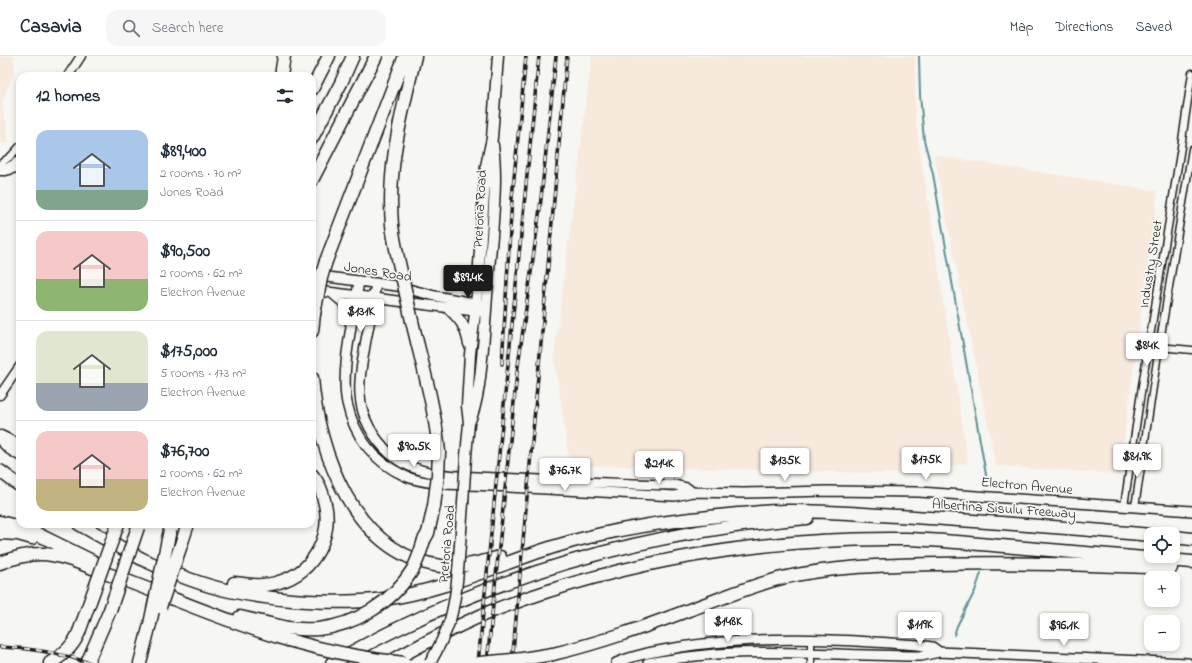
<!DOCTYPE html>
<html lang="en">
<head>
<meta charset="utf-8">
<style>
  body { margin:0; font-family:"Indie Flower",sans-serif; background:#f6f6f7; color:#1f2937; height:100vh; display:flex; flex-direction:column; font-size:15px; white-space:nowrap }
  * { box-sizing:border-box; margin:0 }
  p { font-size:13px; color:#747a83 }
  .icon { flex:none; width:22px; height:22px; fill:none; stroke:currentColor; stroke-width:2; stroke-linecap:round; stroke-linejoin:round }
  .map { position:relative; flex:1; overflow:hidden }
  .side { position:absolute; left:16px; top:16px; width:300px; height:456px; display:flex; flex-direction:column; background:#fff; border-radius:12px; box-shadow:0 2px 6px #0003 }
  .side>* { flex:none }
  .buttons { position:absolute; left:1144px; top:471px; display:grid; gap:8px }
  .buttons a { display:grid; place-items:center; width:36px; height:36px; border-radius:8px; background:#fff; box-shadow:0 2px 6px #0003; font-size:20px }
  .price { position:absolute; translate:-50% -34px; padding:0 9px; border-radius:4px; background:#fff; color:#222; font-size:13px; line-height:26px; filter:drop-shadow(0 1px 2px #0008) }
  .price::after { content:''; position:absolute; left:50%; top:24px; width:12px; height:9px; margin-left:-6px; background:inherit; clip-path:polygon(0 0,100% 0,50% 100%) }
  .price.active { background:#1c1c1c; color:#fff }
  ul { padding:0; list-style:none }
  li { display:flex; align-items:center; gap:12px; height:100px; padding:0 20px }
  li+li { border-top:1px solid #e0e1e3 }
  li span { display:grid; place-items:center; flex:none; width:112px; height:80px; border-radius:12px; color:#555 }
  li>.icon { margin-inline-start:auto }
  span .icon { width:48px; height:48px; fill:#fffc; stroke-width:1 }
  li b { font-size:17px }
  h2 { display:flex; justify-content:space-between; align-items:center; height:48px; padding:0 20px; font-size:17px }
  header { display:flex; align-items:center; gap:24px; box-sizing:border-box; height:56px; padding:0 20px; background:#fff; border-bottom:1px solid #e0e1e3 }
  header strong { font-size:19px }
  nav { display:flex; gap:22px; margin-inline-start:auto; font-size:14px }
  .search { width:280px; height:36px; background:#f6f6f7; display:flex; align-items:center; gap:10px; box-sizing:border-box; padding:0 14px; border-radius:12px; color:#747a83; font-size:15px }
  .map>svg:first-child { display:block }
</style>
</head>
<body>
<header>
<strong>Casavia</strong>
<div class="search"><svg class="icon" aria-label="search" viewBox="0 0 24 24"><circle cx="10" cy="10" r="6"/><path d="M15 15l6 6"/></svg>Search here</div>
<nav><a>Map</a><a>Directions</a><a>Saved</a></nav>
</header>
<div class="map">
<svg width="1192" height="607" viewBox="0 0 1192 607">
  <rect width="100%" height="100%" fill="#f6f6f2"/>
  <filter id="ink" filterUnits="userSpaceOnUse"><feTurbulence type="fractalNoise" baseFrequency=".025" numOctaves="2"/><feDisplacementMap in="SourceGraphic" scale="8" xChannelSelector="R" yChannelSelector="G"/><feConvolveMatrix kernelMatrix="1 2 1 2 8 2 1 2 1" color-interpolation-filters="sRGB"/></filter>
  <g filter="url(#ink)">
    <!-- built -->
    <path fill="#f8e9dd" d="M 0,0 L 14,0 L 14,18 L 2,45 L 4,64 L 6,65 L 7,87 L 0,87 Z
      M 592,0 L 915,0 L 915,61 L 968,406 L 921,418 L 570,409 L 554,300 Z
      M 934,99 L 1158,135 L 1119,418 L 996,410 Z"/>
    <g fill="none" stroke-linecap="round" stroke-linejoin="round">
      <!-- stream -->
      <path stroke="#609196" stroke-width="2" d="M 919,0 L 920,39 L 924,84 L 933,118 L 988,430
        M 954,579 L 957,570 L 975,535 L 981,517"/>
      <defs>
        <path id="minor" d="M 0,108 L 11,100 L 20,90
          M 1,114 L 14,107 L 20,102
          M 1148,290 L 1192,294
          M 1124,450 L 1142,330 L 1181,91 L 1192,17
          M 1135,451 L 1159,291 L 1192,93
          M 811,584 L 811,607"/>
        <path id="tertiary" d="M 68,20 L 81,0
          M 0,115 L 6,115 L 20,111
          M 0,339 L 20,310
          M 1,379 L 20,388"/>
        <path id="secondary" d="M 312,219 L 397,230 L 435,240 L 486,249
          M 359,225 C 354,259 340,314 347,347 C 354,380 374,406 405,420 C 427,430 466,428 491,430 C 552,433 614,437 675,440 L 692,436 L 743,437 L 827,435 L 919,436 L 1192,455
          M 376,227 C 373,246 370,265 366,284 C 362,308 356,332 363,356 C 369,376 385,397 403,407 C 432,422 468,420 499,422 C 557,425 616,428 675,429 L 687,432 L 692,436
          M 312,234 L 482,256
          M 333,238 L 346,249 L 350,267
          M 616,607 C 636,598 659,595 681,591 C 759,579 838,583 918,589 L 932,591 L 939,596
          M 648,607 C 677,602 706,598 735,597 C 797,595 859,600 921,600 L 939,596 L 1188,607"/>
        <path id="primary" d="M 447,251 C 461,264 465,269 469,288
          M 469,367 C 481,342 482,297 485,268 C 487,239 489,210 492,180 C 494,150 497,119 493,89
          M 466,400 L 469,367 L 467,350 L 470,298 L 476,250 L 486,110 L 492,82 L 498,0
          M 460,489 L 463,447"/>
        <path id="motorway" d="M 281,20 L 284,0
          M 312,33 L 329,0
          M 312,82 L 341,27 L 353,0
          M 312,124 L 376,0
          M 326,205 L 405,0
          M 402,220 C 398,203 394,186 392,169 C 387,109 402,58 415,0
          M 412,265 C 422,308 435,351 439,396
          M 312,275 L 314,258
          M 312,322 C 318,397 354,498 441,510 C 461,512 481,507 500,501
          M 0,382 L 10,392 L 20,398
          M 0,415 L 20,430
          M 0,466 L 27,473 L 94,506
          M 79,468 C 100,480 121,492 142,503 C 169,516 201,529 230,535 C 277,545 337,549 384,543 C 443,535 497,509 553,491 C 613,472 676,464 738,458 C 752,457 767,455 782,455 C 820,454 859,458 898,460 C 982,465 1067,472 1151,479
          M 0,477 L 18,478 L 32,482
          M 1173,481 L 1192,483
          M 424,484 L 428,477 L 434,450
          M 182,486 L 188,468
          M 0,507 C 13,502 27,498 41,498 C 61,498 87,510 105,517 C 167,539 226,566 288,584
          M 234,527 C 249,529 265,531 279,526 C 314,516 334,479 324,444 C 322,435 318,426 312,419
          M 240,561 L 288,572
          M 553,598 C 600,587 644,571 689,554 C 720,543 750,530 782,522 C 834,510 886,509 939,508 C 1017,506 1094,509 1171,512
          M 50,607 C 62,600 74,589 79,576
          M 87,607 L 110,554
          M 140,607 L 150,568
          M 332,607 C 354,595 376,583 399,572 C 528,509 664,474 807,462
          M 388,607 C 422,588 456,570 492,555 C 623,504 766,481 907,483 C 942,484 979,488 1014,491 C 1073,496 1133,501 1192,506"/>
      </defs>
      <!-- minor casing -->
      <use href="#minor" stroke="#1c1c1c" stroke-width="9"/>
      <!-- tertiary casing -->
      <use href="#tertiary" stroke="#1c1c1c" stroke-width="11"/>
      <!-- secondary casing -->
      <use href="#secondary" stroke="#1c1c1c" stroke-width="12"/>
      <!-- primary casing -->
      <use href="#primary" stroke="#1c1c1c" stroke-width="13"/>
      <!-- motorway casing -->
      <use href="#motorway" stroke="#1c1c1c" stroke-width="15"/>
      <!-- minor -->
      <use href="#minor" stroke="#f6f6f2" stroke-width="6"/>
      <!-- tertiary -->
      <use href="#tertiary" stroke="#f6f6f2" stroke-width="8"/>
      <!-- secondary -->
      <use href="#secondary" stroke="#f6f6f2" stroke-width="9"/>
      <!-- primary -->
      <use href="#primary" stroke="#f6f6f2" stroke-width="10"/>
      <!-- motorway -->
      <use href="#motorway" stroke="#f6f6f2" stroke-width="12"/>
      <defs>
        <path id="rail" d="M 502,308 L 512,142 L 526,0
          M 0,591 C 31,592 60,597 90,607
          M 478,607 L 539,0
          M 487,607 L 517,317 L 540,152 L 556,0
          M 512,607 L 567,0"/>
      </defs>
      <!-- rail casing -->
      <use href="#rail" stroke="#1c1c1c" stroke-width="3.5"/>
      <!-- rail -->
      <use href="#rail" stroke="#f6f6f2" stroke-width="2" stroke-dasharray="6" stroke-linecap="butt"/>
      <defs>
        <path id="primary-bridge" d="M 463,447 L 466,400
          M 430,607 C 438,593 445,579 450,564 C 457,539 458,514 460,489"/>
        <path id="motorway-bridge" d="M 402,220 L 412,265
          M 314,258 L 321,222 L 326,205
          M 434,450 L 438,419 L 439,396
          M 160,551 L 182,486
          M 110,554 L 138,471
          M 150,568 L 170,474
          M 288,572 C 298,573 308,574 318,573 C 356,569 393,546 413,513 C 418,504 421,494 424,484
          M 79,576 L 118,468
          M 288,584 C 327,595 365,603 404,607
          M 480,607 L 522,603 L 553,598"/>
      </defs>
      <!-- primary-bridge casing -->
      <use href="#primary-bridge" stroke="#1c1c1c" stroke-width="13" stroke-linecap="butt"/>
      <!-- motorway-bridge casing -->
      <use href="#motorway-bridge" stroke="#1c1c1c" stroke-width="15" stroke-linecap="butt"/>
      <!-- primary-bridge -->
      <use href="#primary-bridge" stroke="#f6f6f2" stroke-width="10"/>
      <!-- motorway-bridge -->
      <use href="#motorway-bridge" stroke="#f6f6f2" stroke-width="12"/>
    </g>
  </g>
  <g text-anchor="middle" stroke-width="3.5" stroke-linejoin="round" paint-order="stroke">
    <!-- street labels -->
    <g font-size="14" fill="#1c1c1c" stroke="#f6f6f2">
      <text transform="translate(479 153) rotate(-87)" y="5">Pretoria Road</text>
      <text transform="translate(1150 208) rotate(-81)" y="5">Industry Street</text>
      <text transform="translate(378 215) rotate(9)" y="5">Jones Road</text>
      <text transform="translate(1027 429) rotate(5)" y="5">Electron Avenue</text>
      <text transform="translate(1004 452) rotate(4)" y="5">Albertina Sisulu Freeway</text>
      <text transform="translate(446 488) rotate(-85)" y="5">Pretoria Road</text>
    </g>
  </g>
</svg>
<div class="buttons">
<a><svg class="icon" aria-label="locate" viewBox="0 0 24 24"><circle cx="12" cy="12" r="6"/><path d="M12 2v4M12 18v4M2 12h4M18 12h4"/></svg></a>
<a>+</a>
<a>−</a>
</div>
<b class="price active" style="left:468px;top:243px">$89.4K</b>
<b class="price" style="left:361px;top:277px">$131K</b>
<b class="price" style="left:1147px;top:311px">$84K</b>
<b class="price" style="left:414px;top:412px">$90.5K</b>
<b class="price" style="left:1137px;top:422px">$81.9K</b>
<b class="price" style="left:926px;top:425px">$175K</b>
<b class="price" style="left:785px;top:426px">$135K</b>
<b class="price" style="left:659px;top:429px">$214K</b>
<b class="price" style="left:565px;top:436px">$76.7K</b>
<b class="price" style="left:728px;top:587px">$148K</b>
<b class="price" style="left:920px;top:590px">$119K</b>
<b class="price" style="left:1064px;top:591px">$96.1K</b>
<section class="side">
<h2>12 homes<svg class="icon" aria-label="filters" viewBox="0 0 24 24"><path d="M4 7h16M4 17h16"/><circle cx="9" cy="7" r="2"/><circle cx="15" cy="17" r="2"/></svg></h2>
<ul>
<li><span style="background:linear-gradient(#a9c7e8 75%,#7fa58c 0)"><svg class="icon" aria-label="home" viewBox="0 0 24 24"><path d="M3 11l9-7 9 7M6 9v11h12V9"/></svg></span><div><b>$89,400</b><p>2 rooms · 70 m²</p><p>Jones Road</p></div></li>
<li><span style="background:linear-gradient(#f6c9c9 60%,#8fb573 0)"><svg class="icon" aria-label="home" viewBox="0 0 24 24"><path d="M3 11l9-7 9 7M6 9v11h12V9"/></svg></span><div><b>$90,500</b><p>2 rooms · 62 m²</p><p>Electron Avenue</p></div></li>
<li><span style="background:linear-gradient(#dfe7d0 65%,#9aa5b1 0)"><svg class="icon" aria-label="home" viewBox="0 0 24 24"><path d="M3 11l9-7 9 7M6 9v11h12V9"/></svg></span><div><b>$175,000</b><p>5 rooms · 173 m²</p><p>Electron Avenue</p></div></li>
<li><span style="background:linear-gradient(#f6c9c9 60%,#c2b280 0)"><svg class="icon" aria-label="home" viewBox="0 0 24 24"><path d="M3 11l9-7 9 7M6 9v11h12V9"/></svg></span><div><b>$76,700</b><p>2 rooms · 62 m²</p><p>Electron Avenue</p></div></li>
</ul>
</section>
</div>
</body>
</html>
